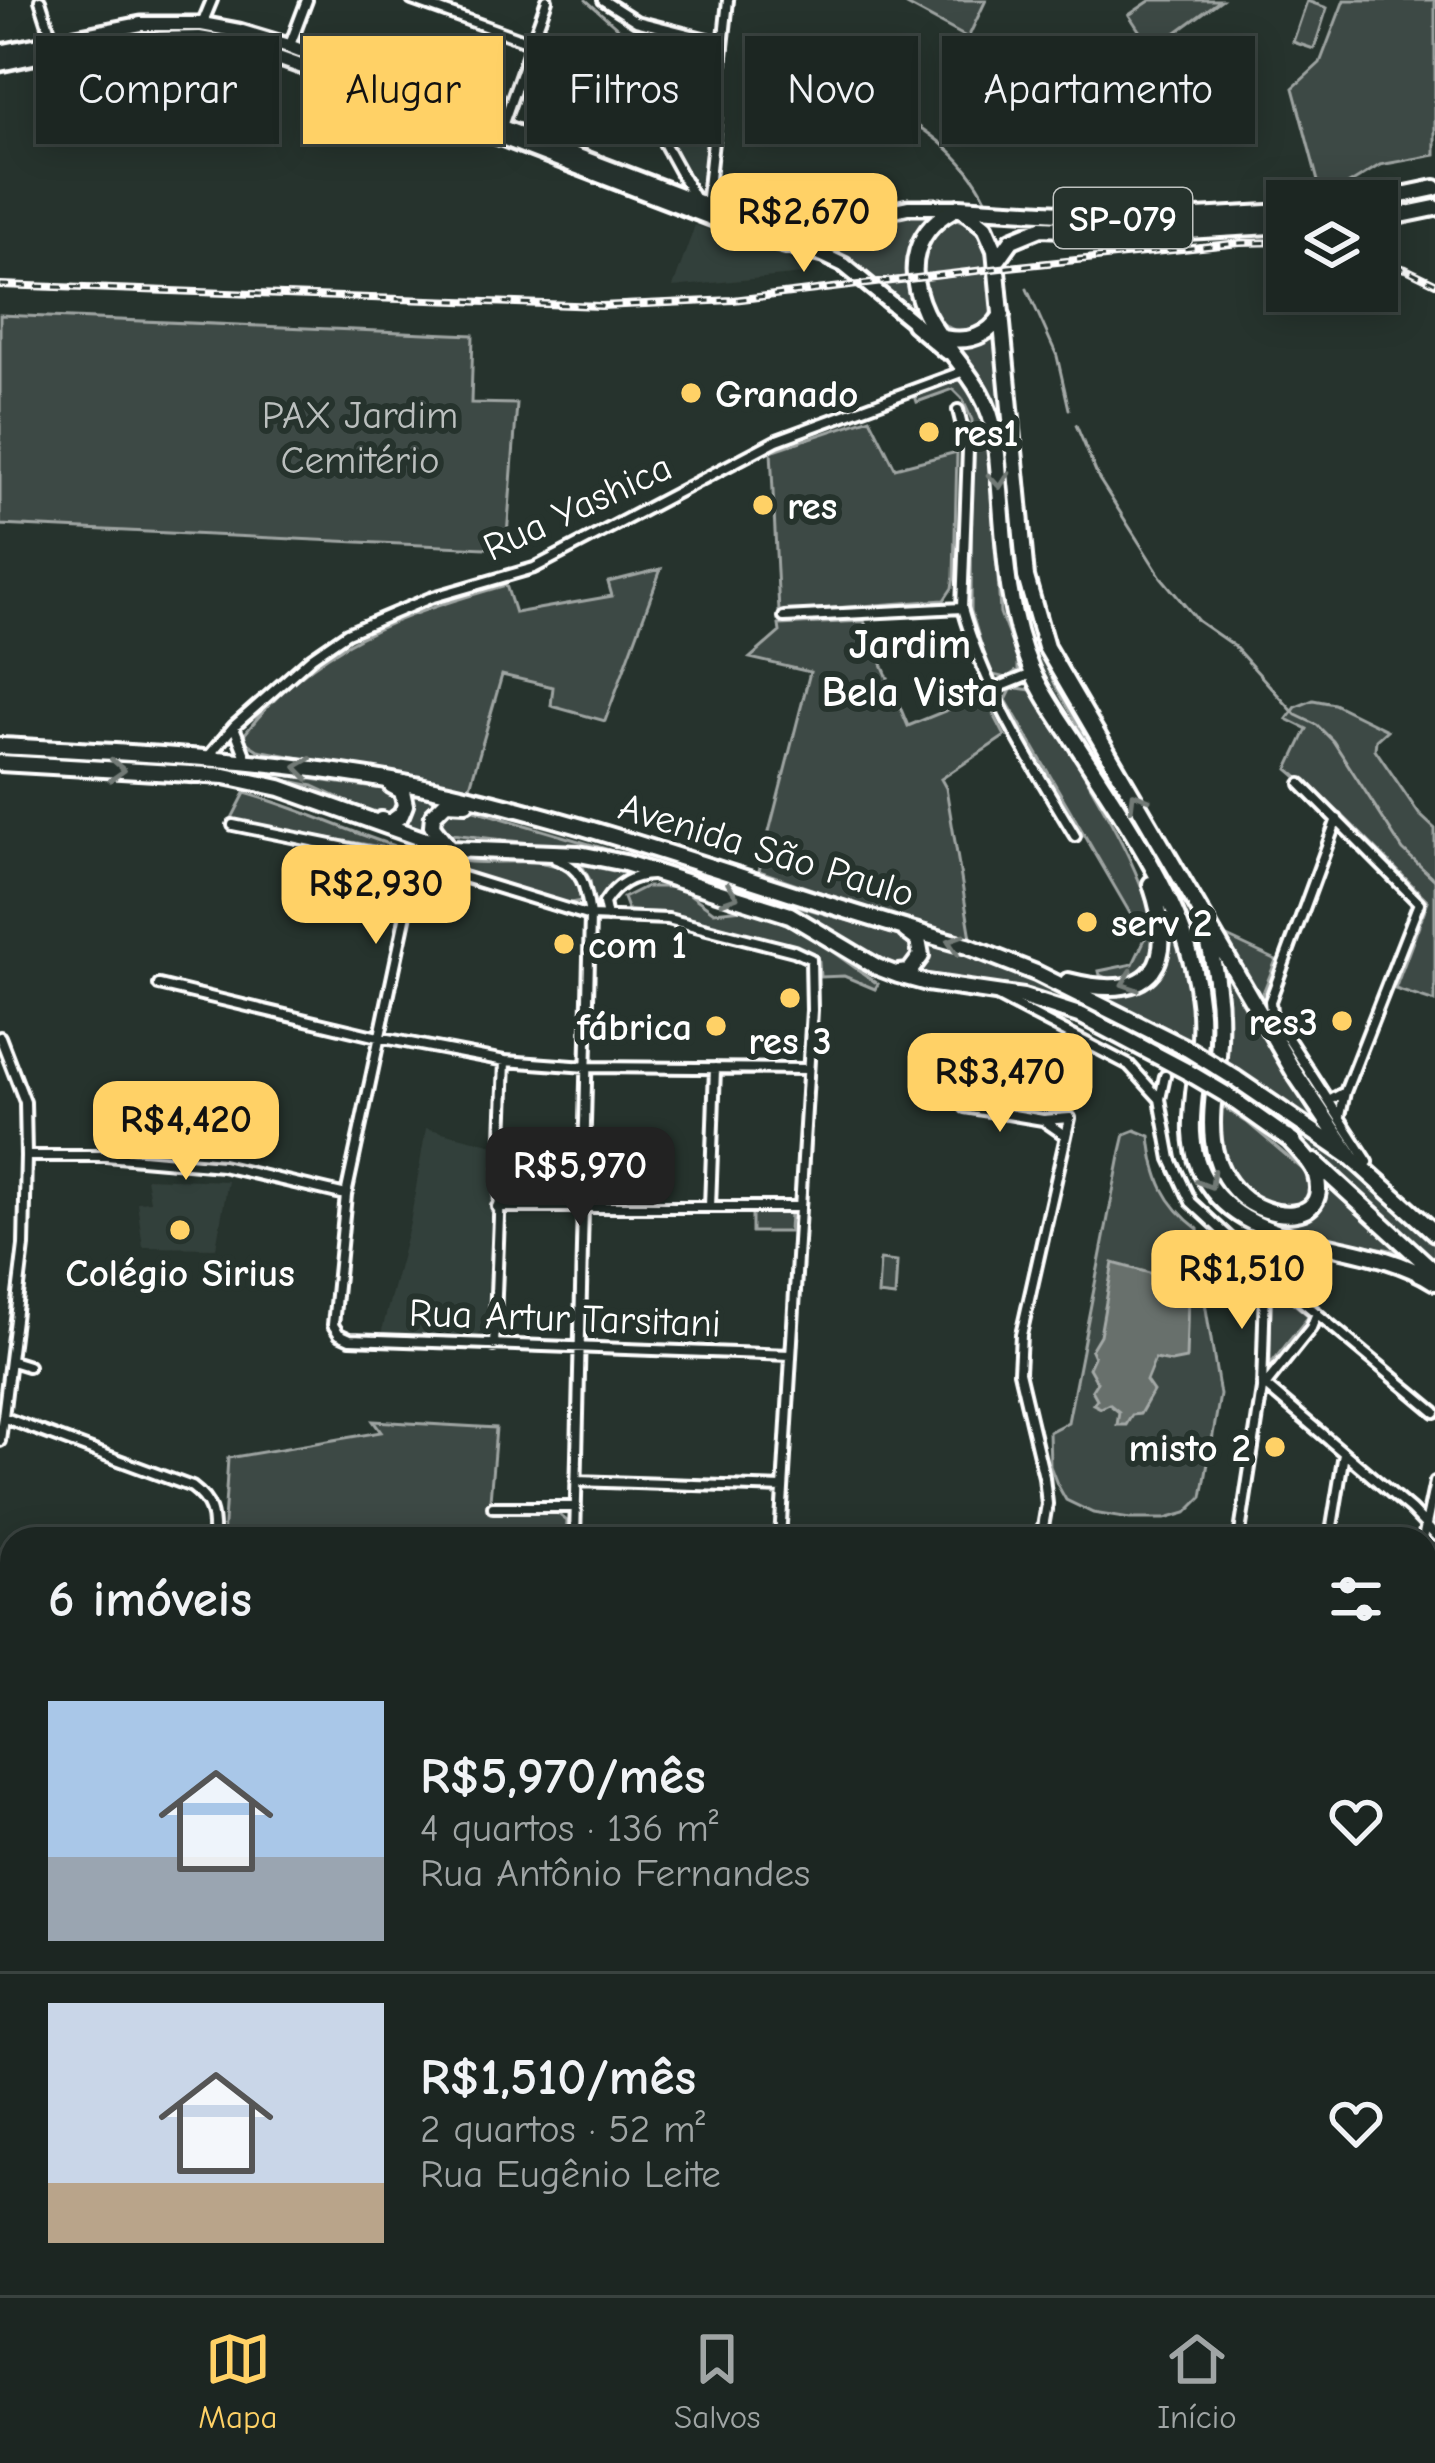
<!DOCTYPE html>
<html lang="pt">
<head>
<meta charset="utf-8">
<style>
  body { margin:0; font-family:"Comic Neue",sans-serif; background:#252e2a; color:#f1f3f6; height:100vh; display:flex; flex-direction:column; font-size:45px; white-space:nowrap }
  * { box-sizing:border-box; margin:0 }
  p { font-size:39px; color:#a0a5a5 }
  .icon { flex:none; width:66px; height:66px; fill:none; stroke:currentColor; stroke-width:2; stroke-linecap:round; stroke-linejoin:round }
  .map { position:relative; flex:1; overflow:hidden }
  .drawer { position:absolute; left:0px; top:1527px; width:1437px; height:768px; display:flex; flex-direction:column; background:#1c2622; border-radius:36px 36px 0 0; box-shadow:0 6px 30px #0003,0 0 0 3px #3a4340 }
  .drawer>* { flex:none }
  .banner { position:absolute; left:36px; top:36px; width:1365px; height:108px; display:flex; gap:24px }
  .tools { position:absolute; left:1266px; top:180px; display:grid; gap:24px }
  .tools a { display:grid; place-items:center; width:132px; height:132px; border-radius:0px; background:#1c2622; box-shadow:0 6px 30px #0003,0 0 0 3px #3a4340; font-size:60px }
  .price { position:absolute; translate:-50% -102px; padding:0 27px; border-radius:24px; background:#ffd166; color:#111; font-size:39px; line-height:78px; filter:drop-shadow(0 3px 6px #0008) }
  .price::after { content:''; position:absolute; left:50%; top:72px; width:36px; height:27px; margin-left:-18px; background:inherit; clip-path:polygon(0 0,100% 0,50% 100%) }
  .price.selected { background:#222; color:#fff }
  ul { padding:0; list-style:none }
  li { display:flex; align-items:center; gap:36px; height:300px; padding:0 48px }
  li+li { border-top:3px solid #3a4340 }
  li span { display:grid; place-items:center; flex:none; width:336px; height:240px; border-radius:0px; color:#555 }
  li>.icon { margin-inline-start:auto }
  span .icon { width:144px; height:144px; fill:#fffc; stroke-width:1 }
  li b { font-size:51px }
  h2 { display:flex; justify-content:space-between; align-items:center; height:144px; padding:0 48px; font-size:51px }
  .chip { padding:0 42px; border-radius:0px; background:#1c2622; box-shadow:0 6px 30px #0003,0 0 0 3px #3a4340; font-size:42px; line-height:108px }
  .chip.selected { background:#ffd166; color:#111 }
  .dock { display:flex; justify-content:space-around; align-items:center; height:168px; border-top:3px solid #3a4340; background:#1c2622; font-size:33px; color:#a0a5a5 }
  .dock a { display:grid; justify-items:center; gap:6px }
  .dock .selected { color:#ffd166 }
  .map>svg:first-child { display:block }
</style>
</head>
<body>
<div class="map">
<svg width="1435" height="2295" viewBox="0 0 1435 2295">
  <rect width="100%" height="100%" fill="#26332d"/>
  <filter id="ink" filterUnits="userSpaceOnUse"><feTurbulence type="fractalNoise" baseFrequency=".00833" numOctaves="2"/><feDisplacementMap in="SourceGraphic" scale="24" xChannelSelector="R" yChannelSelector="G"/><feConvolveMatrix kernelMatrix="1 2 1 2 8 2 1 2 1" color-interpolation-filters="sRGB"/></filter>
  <g filter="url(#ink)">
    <!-- built -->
    <path fill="#333f3a" d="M 635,50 L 711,75 L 706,173 L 699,183 L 692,182 L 629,69 L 627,61 Z
      M 695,225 L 787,257 L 803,274 L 673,287 Z
      M 426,1128 L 494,1145 L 486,1329 L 475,1337 L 381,1334 L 410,1223 Z
      M 146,1178 L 228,1181 L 216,1248 L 143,1247 L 137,1202 L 150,1201 Z"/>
    <!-- green -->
    <path fill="#3e4944" stroke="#9ea4a2" stroke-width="3" d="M 909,0 L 986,0 L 968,38 L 907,5 Z
      M 1151,0 L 1221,0 L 1152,50 L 1129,15 Z
      M 1344,0 L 1435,0 L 1435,155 L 1380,165 L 1323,200 L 1293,88 L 1320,63 Z
      M 1307,1 L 1327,8 L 1314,49 L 1293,42 Z
      M 937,210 C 902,240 908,280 923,320 L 874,286 L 774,237 L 776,233 Z
      M 954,218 L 975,226 C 993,243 1000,287 992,311 C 988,321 979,326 971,332 C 915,337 903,232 954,218 Z
      M 0,315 L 473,335 L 471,403 L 517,404 L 506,549 L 0,525 Z
      M 998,334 L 1017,541 L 1008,541 L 988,395 L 954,347 L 975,345 Z
      M 957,380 L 963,381 C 978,403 987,423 991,449 L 1000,613 L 1018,660 L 1018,670 L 1006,678 L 993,675 L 988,668 L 971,611 L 972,420 L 962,398 L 953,389 L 917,402 L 915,396 Z
      M 870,418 L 895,468 L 957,452 L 954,577 L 952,588 L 944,600 L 779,612 L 771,451 Z
      M 1017,547 C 1022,584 1026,621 1041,655 C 1084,753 1163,834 1199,936 C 1212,974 1213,1014 1214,1054 L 1204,1048 L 1201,977 L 1092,758 L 1038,666 L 1018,608 L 1009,548 Z
      M 661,569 L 605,721 L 551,706 L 553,687 L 502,675 L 469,790 L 258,750 L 247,743 L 244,735 C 312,644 401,615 506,585 L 515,613 L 612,596 L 608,582 Z
      M 864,621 L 908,726 L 984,695 L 1005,736 L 941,779 L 946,788 L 972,944 L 759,871 L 810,672 L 750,658 L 780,632 L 779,625 Z
      M 1017,688 L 1031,690 L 1039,699 C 1066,747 1180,915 1150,964 C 1143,975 1129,978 1117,983 L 1100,975 L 1099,971 L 1133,964 L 1145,939 L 1006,700 L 1011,690 Z
      M 1313,700 L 1334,704 L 1387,730 L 1376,740 L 1375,749 L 1419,814 L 1435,829 L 1435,1002 L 1395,989 L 1428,901 L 1344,817 L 1288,769 L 1307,729 L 1287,719 L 1296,707 Z
      M 0,753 L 206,764 L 389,790 L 398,806 L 392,813 L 378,816 L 313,786 L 233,769 L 0,759 Z
      M 409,790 L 438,797 L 426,815 L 428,835 L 397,829 L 407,816 Z
      M 245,793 C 320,813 392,856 470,862 C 506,865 549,853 578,878 L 583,893 L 581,901 L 565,904 L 381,847 L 230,822 Z
      M 461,806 L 903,937 L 915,952 L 909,966 L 899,969 L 869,957 L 802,914 L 659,868 L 591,850 L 443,833 L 439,822 C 444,811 449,807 461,806 Z
      M 581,864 L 628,874 L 606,894 L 594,912 L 590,880 Z
      M 645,887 L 680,887 L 714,912 L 743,909 L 774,919 L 805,932 L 878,984 L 875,989 L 844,976 L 820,977 L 819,961 L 802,950 L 677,915 L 628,911 L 623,898 Z
      M 1158,895 C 1178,940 1201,994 1191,1044 L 1147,1019 L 1086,993 C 1166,999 1176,965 1158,895 Z
      M 924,936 C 1018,971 1108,1011 1194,1061 L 1194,1069 L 1026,993 L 911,975 L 925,963 L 928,945 Z
      M 1227,937 L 1276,960 L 1261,998 L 1226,946 Z
      M 1212,944 L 1317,1126 L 1221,1061 Z
      M 1221,1076 C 1298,1125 1367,1180 1435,1242 L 1435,1264 L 1297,1138 L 1218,1083 Z
      M 1197,1093 L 1206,1099 L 1210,1156 L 1266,1217 L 1280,1222 L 1302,1217 L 1321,1178 L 1325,1178 L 1397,1248 L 1396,1251 L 1277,1228 L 1247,1216 L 1212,1181 L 1200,1154 Z
      M 1219,1104 L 1248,1123 L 1307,1173 L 1310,1191 L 1308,1198 L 1291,1211 C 1258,1205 1228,1190 1218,1154 C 1214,1140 1218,1119 1219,1104 Z
      M 1135,1130 L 1150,1136 C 1154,1178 1165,1204 1198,1229 L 1203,1290 L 1220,1395 L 1202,1497 L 1186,1513 L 1165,1519 L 1130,1519 L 1093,1513 L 1066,1500 L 1057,1484 L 1050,1466 L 1049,1432 L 1068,1422 L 1121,1151 L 1125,1134 Z
      M 752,1211 L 790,1213 L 789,1232 L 752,1232 Z
      M 880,1260 L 897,1262 L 895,1297 L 878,1295 Z
      M 1272,1286 L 1309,1316 L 1270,1365 L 1271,1291 Z
      M 373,1421 L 496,1428 L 489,1512 L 556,1512 L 567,1521 L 566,1539 L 223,1539 L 228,1458 L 381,1432 Z
      M 464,2283 L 608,2283 L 609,2295 L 480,2295 Z"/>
    <!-- water -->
    <path fill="#67706c" stroke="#a4a9a7" stroke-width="3" d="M 1113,1263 L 1179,1281 L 1188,1295 L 1186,1359 L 1171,1362 L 1155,1359 L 1146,1381 L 1153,1391 L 1140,1414 L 1132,1415 L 1126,1425 L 1117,1425 L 1119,1412 L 1109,1404 L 1101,1408 L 1093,1404 L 1097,1399 L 1092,1390 L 1097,1382 L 1089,1368 L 1094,1357 L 1091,1350 L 1100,1335 Z"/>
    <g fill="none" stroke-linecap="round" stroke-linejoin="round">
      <!-- stream -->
      <path stroke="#a4a9a7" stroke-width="3" d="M 586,0 L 620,30 L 701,49
        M 780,73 C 807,84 835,87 861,97 C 913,118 962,149 987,201
        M 1027,289 L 1057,356 L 1069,409
        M 1076,425 L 1099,479 L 1161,577 L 1198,621 L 1234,646 L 1296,715 L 1317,725 L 1333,741 L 1403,850 L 1435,880
        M 4,1732 L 12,1748
        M 538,2283 L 542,2295"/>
      <defs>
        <path id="street" d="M 40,0 L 54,44
          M 412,0 L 616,73 L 640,99 L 697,203
          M 603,0 L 636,21 L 723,43
          M 202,24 L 212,0
          M 290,45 L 307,0
          M 616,73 L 629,43 L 639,41 L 722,63
          M 501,129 L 547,0
          M 706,207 L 728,0
          M 958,410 L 968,450 L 962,608 C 985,691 1031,762 1075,836
          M 784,617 L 962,608
          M 992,690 L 1032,674
          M 234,727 L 247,760
          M 207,758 L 234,726 L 312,657 L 347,633 L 430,598 L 534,568 L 777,440 L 964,371
          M 1301,784 L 1419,903 L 1345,1092
          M 1337,819 L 1270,1001 L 1271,1012 L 1368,1162
          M 233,825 L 410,861 L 416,867 L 424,865 L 590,916 L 668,919 L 794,951 L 811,959 L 812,1010 L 780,1539
          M 556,859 C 584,868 586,889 590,916 L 575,1539
          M 416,867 L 346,1195 L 333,1325 L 339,1334 L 350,1339 L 791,1355
          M 607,917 L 604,903 C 615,886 631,875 652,875
          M 159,985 L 378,1037 L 505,1061 L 587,1067 L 807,1069
          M 998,997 L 1129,1065 L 1160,1099
          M 0,1037 L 25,1102 L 26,1156 L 24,1246 L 0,1441
          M 1165,1076 L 1160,1099 L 1171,1159 L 1191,1202 L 1260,1266 L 1435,1412
          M 1329,1101 L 1345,1092 L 1340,1116
          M 965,1107 L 1043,1120
          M 26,1156 L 106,1156 L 222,1166 L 346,1195
          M 497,1207 L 800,1207
          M 710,1207 L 715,1068
          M 494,1346 L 505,1061
          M 12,1361 L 28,1366
          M 1262,1383 L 1411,1510 L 1435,1535
          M 1263,1388 L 1311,1328 L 1317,1313
          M 5,1418 L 192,1487 C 212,1502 214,1515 213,1539
          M 576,1481 L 783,1488
          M 493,1507 L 576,1507
          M 1041,1539 L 1047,1504 L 1044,1477 L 1019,1372 L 1021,1335 L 1066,1136 L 1070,1118 L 1043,1120 L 1066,1136
          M 1239,1539 L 1262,1389 L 1265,1289 L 1261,1267
          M 1330,1539 L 1344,1453
          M 1423,1539 L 1435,1482
          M 1425,1561 L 1435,1555
          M 1425,1749 L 1435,1774
          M 0,1874 L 12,1873
          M 1425,1920 L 1435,1915
          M 0,1957 L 12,1956
          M 1425,2024 L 1435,2025
          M 0,2048 L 12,2047
          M 0,2141 L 12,2140
          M 0,2231 L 12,2295
          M 432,2283 L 463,2295
          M 618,2283 L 619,2295
          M 273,2295 L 407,2283
          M 746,2295 L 747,2283
          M 838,2295 L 839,2283
          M 1073,2295 L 1074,2283
          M 1345,2295 L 1346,2283"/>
        <path id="secondary" d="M 0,52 L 141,24 L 202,24 L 239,31 L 289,46 L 765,227 L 803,230 L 908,207 L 958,207
          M 0,64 L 113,40 L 199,38 L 244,46 L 499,137 L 773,242 L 823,255 L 844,265 L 921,328"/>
        <path id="primary" d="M 1373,201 L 1435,188
          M 964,210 L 985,227 L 995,250 L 1026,577 L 1046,647 L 1294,1072 L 1352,1158
          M 1287,212 L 1160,219 L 959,207 C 915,227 904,267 925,312 C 947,357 988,382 995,437 C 1005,514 1000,596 1031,669 C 1043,697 1062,722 1078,747 C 1115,804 1167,880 1187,945 C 1198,979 1203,1016 1199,1052 C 1195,1096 1181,1144 1208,1184 C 1255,1255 1362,1235 1435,1282
          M 1377,220 L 1435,208
          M 997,261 L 1012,240 L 1041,228 L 1152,233 L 1287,225
          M 914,324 L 946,351
          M 944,338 C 969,343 988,336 1002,315
          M 0,746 C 157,754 316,760 470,797 C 638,837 801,901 967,946 L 1036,973 L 1188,1049
          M 0,763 L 225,776 L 280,788 L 451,849 L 579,854 L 625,863 L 790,915 L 877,967 L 898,975 L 927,983 L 1023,997 L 1082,1016 L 1188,1072
          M 381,820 L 390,823 L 401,815 L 405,805 L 402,791 L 391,785
          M 446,844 L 432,826 L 433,815 L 446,802 L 466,803
          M 1205,929 C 1217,970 1222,1013 1218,1056 C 1214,1105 1199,1157 1240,1195 C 1266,1220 1330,1226 1316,1175 C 1312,1161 1297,1149 1288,1138
          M 899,973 L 909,972 L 921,956 L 918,940 L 906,931
          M 1068,981 C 1155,1003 1178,964 1151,884
          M 1235,1078 L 1352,1158 L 1435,1233
          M 1225,1094 L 1294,1143
          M 1315,1162 L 1435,1272"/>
      </defs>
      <!-- street casing -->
      <use href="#street" stroke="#fff" stroke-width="16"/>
      <!-- secondary casing -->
      <use href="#secondary" stroke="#fff" stroke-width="21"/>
      <!-- primary casing -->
      <use href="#primary" stroke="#fff" stroke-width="22"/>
      <!-- street -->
      <use href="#street" stroke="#26332d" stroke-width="8"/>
      <!-- secondary -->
      <use href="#secondary" stroke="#26332d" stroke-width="12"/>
      <!-- primary -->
      <use href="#primary" stroke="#26332d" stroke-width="14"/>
      <defs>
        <path id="rail" d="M 1377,262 L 1406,269 L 1435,283
          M 0,285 L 601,306 L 733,300 L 1009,267 L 1240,243 L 1287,242"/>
      </defs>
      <!-- rail casing -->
      <use href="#rail" stroke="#fff" stroke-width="8"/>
      <!-- rail -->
      <use href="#rail" stroke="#26332d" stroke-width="3" stroke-dasharray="9" stroke-linecap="butt"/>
      <defs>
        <path id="primary-bridge" d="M 1188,1049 L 1235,1078
          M 1188,1072 L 1225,1094"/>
      </defs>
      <!-- primary-bridge casing -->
      <use href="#primary-bridge" stroke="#fff" stroke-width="22" stroke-linecap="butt"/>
      <!-- primary-bridge -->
      <use href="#primary-bridge" stroke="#26332d" stroke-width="14"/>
    </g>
    <!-- one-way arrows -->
    <defs><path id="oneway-chevron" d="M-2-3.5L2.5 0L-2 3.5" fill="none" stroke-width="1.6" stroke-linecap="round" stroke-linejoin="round" transform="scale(3)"/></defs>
    <g stroke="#727a76">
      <use href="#oneway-chevron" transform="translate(999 480) rotate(85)"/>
      <use href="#oneway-chevron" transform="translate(303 768) rotate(-172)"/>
      <use href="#oneway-chevron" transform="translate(117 770) rotate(3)"/>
      <use href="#oneway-chevron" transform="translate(1137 800) rotate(-121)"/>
      <use href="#oneway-chevron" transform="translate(730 895) rotate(18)"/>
      <use href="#oneway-chevron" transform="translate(955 943) rotate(-162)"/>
      <use href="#oneway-chevron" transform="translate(1129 982) rotate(161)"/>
      <use href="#oneway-chevron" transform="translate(1208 1181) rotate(59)"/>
    </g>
  </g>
  <!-- markers -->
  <g fill="#ffd166" stroke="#26332d" stroke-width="4.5">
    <circle cx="691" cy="393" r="12"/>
    <circle cx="929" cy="432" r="12"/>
    <circle cx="763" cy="505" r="12"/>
    <circle cx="1087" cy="922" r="12"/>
    <circle cx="564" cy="944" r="12"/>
    <circle cx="790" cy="998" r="12"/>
    <circle cx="1342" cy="1021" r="12"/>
    <circle cx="716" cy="1026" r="12"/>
    <circle cx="180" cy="1230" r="12"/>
    <circle cx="1275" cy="1447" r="12"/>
  </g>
  <g text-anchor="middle" stroke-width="12" stroke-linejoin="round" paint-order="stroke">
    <!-- shield labels -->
    <rect fill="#26332d" stroke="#bec2c0" stroke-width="3" x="1054" y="188" width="138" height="60" rx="9"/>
    <g font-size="36" font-weight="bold" fill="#fff">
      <text x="1123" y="231">SP-079</text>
    </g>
    <!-- poi labels -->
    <g font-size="39" font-weight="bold" fill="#fff" stroke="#26332d" text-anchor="start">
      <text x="715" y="407">Granado</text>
      <text x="953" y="446">res1</text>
      <text x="787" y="519">res</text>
      <text x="1111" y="936">serv 2</text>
      <text x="588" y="958">com 1</text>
      <text x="1318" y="1035" text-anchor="end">res3</text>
      <text x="692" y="1040" text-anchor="end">fábrica</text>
      <text x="790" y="1054" text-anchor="middle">res 3</text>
      <text x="180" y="1286" text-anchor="middle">Colégio Sirius</text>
      <text x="1251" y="1461" text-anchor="end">misto 2</text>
    </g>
    <!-- park labels -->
    <g font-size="39" fill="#bbbfbe" stroke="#26332d">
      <text x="360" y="428">PAX Jardim<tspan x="360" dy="45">Cemitério</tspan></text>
    </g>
    <!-- street labels -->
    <g font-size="39" fill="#fff" stroke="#26332d">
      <text transform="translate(577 506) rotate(-25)" y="14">Rua Yashica</text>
      <text transform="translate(767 849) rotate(17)" y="14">Avenida São Paulo</text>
      <text transform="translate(565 1317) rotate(2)" y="14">Rua Artur Tarsitani</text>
    </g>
    <!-- neighbourhood labels -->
    <g font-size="42" font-weight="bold" fill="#fff" stroke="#26332d">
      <text x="910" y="658">Jardim<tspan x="910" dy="48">Bela Vista</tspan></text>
    </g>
  </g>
</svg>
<div class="tools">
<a><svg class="icon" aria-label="layers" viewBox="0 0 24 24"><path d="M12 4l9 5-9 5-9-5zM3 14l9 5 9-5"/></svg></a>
</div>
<b class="price" style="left:804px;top:275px">R$2,670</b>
<b class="price" style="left:376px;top:947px">R$2,930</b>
<b class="price" style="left:1000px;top:1135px">R$3,470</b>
<b class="price" style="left:186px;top:1183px">R$4,420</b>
<b class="price selected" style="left:580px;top:1229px">R$5,970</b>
<b class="price" style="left:1242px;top:1332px">R$1,510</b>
<div class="banner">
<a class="chip">Comprar</a>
<a class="chip selected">Alugar</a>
<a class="chip">Filtros</a>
<a class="chip">Novo</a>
<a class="chip">Apartamento</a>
</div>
<section class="drawer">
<h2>6 imóveis<svg class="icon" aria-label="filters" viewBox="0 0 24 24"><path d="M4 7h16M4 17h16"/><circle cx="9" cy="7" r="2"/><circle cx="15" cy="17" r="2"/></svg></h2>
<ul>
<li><span style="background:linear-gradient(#a9c7e8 65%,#9aa5b1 0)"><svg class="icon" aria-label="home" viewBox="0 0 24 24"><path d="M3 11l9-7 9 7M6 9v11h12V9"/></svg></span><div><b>R$5,970/mês</b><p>4 quartos · 136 m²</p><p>Rua Antônio Fernandes</p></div><svg class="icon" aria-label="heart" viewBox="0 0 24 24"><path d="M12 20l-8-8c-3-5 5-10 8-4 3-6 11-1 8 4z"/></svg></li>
<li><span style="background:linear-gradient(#c9d6e8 75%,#b9a48a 0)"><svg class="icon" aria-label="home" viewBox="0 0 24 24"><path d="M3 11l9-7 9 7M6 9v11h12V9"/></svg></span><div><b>R$1,510/mês</b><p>2 quartos · 52 m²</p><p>Rua Eugênio Leite</p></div><svg class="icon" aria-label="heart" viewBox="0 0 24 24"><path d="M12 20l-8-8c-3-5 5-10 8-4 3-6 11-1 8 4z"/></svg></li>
</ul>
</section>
</div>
<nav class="dock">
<a class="selected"><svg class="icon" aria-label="map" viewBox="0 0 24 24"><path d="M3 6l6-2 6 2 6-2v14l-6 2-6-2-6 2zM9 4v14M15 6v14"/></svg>Mapa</a>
<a><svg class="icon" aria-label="saved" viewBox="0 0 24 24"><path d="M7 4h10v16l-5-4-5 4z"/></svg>Salvos</a>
<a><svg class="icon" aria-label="home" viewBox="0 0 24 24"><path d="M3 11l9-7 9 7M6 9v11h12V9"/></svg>Início</a>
</nav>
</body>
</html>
